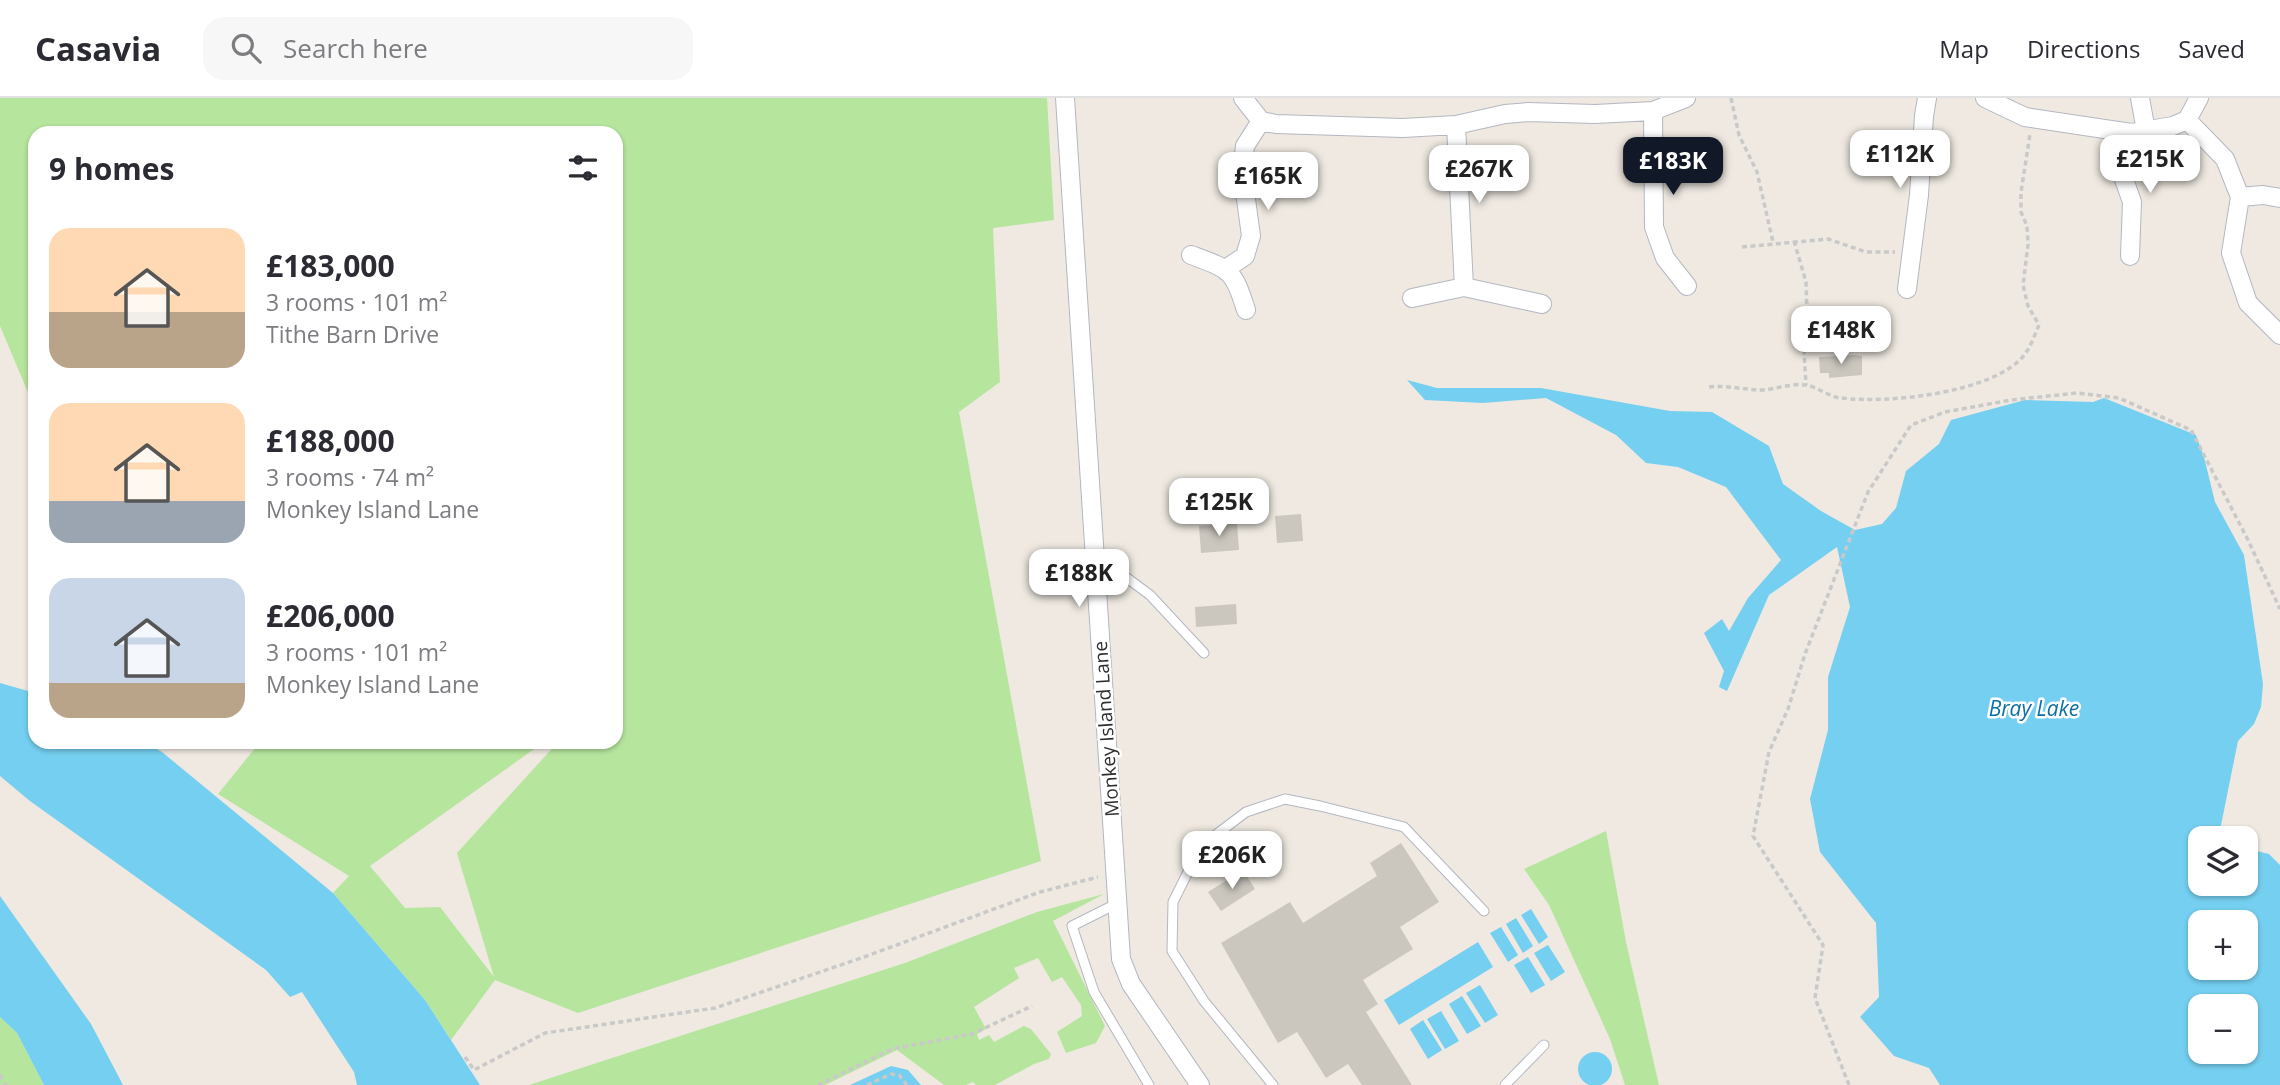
<!DOCTYPE html>
<html lang="en">
<head>
<meta charset="utf-8">
<style>
  body { margin:0; font-family:"Open Sans",sans-serif; background:#f7f7f7; color:#2b2b33; height:100vh; display:flex; flex-direction:column; font-size:26px; white-space:nowrap }
  * { box-sizing:border-box; margin:0 }
  p { font-size:23px; color:#7c7c81 }
  .icon { flex:none; width:38px; height:38px; fill:none; stroke:currentColor; stroke-width:2; stroke-linecap:round; stroke-linejoin:round }
  .map { position:relative; flex:1; overflow:hidden }
  .panel { position:absolute; left:28px; top:28px; width:595px; height:623px; display:flex; flex-direction:column; background:#fff; border-radius:21px; box-shadow:0 2px 5px #0004 }
  .panel>* { flex:none }
  .fabs { position:absolute; left:2188px; top:728px; display:grid; gap:14px }
  .fabs a { display:grid; place-items:center; width:70px; height:70px; border-radius:14px; background:#fff; box-shadow:0 2px 5px #0004; font-size:35px }
  .price { position:absolute; translate:-50% -60px; padding:0 16px; border-radius:14px; background:#fff; color:#222; font-size:23px; line-height:46px; filter:drop-shadow(0 2px 4px #0008) }
  .price::after { content:''; position:absolute; left:50%; top:42px; width:21px; height:16px; margin-left:-10px; background:inherit; clip-path:polygon(0 0,100% 0,50% 100%) }
  .price.current { background:#111827; color:#fff }
  ul { padding:0; list-style:none }
  li { display:flex; align-items:center; gap:21px; height:175px; padding:0 21px }
  li span { display:grid; place-items:center; flex:none; width:196px; height:140px; border-radius:21px; color:#555 }
  li>.icon { margin-inline-start:auto }
  span .icon { width:84px; height:84px; fill:#fffc; stroke-width:1 }
  li b { font-size:30px }
  h2 { display:flex; justify-content:space-between; align-items:center; height:84px; padding:0 21px; font-size:30px }
  header { display:flex; align-items:center; gap:42px; box-sizing:border-box; height:98px; padding:0 35px; background:#fff; border-bottom:2px solid #e1e1e2 }
  header strong { font-size:33px }
  nav { display:flex; gap:38px; margin-inline-start:auto; font-size:24px }
  .search { width:490px; height:63px; background:#f7f7f7; display:flex; align-items:center; gap:18px; box-sizing:border-box; padding:0 24px; border-radius:21px; color:#7c7c81; font-size:26px }
  .map>svg:first-child { display:block }
</style>
</head>
<body>
<header>
<strong>Casavia</strong>
<div class="search"><svg class="icon" aria-label="search" viewBox="0 0 24 24"><circle cx="10" cy="10" r="6"/><path d="M15 15l6 6"/></svg>Search here</div>
<nav><a>Map</a><a>Directions</a><a>Saved</a></nav>
</header>
<div class="map">
<svg width="2280" height="987" viewBox="0 0 2280 987">
  <rect width="100%" height="100%" fill="#efe9e1"/>
  <!-- green -->
  <path fill="#b6e59e" d="M 0,0 L 1047,0 L 1054,122 L 993,130 L 1000,284 L 959,314 L 1041,763 L 578,915 L 495,882 L 451,942 L 425,902 L 333,795 L 349,778 L 218,696 L 260,644 L 544,644 L 370,768 L 405,810 L 440,809 L 494,879 L 457,755 L 558,644 L 616,644 L 616,35 L 35,35 L 35,311 L 0,228 Z
    M 1606,733 L 1626,844 L 1659,987 L 1625,987 L 1610,941 L 1549,807 L 1524,771 Z
    M 1104,796 L 1053,823 L 1105,928 L 1096,945 L 1066,955 L 1057,934 L 1082,918 L 1081,907 L 1062,879 L 1052,884 L 1038,860 L 1014,870 L 1019,880 L 974,909 L 986,931 L 977,936 L 979,942 L 989,937 L 994,944 L 1024,928 L 1031,931 L 1051,956 L 1049,961 L 1034,966 L 995,987 L 976,987 L 973,984 L 966,987 L 944,987 L 897,952 L 825,987 L 529,987 L 905,865 L 1037,814 Z
    M 0,919 L 17,935 L 44,987 L 0,987 Z"/>
  <!-- water -->
  <path fill="#75cff0" fill-rule="evenodd" d="M 1407,282 L 1437,290 L 1541,290 L 1670,313 L 1712,314 L 1769,348 L 1783,386 L 1821,413 L 1855,432 L 1882,426 L 1896,410 L 1906,373 L 1939,346 L 1951,322 L 2025,302 L 2093,304 L 2104,300 L 2196,337 L 2204,359 L 2215,404 L 2244,457 L 2263,586 L 2261,609 L 2254,626 L 2238,643 L 2220,732 L 2230,740 L 2200,740 L 2200,786 L 2245,786 L 2245,750 L 2269,756 L 2280,767 L 2280,987 L 1940,987 L 1929,970 L 1894,958 L 1860,919 L 1879,899 L 1876,825 L 1820,754 L 1810,701 L 1828,632 L 1828,579 L 1850,509 L 1837,449 L 1769,497 L 1727,593 L 1719,589 L 1724,573 L 1704,535 L 1722,521 L 1729,533 L 1748,500 L 1781,462 L 1726,389 L 1678,369 L 1646,365 L 1616,337 L 1546,300 L 1483,305 L 1425,302 ZM 2200,824 L 2245,824 L 2245,870 L 2200,870 ZM 2200,908 L 2245,908 L 2245,954 L 2200,954 Z
    M 0,585 L 35,595 L 35,644 L 144,644 L 162,654 L 333,795 L 425,902 L 480,987 L 357,987 L 354,974 L 302,894 L 290,899 L 266,872 L 30,703 L 0,678 Z
    M 0,798 L 91,926 L 123,987 L 44,987 L 17,935 L 0,919 Z
    M 1531,811 L 1548,839 L 1539,846 L 1521,817 Z
    M 1516,820 L 1533,848 L 1523,855 L 1506,826 Z
    M 1501,829 L 1518,857 L 1508,864 L 1490,835 Z
    M 1478,844 L 1493,869 L 1399,927 L 1384,902 Z
    M 1548,847 L 1565,874 L 1551,883 L 1534,855 Z
    M 1528,859 L 1545,887 L 1531,895 L 1514,867 Z
    M 1480,887 L 1498,917 L 1485,925 L 1466,895 Z
    M 1462,898 L 1481,928 L 1467,936 L 1449,906 Z
    M 1441,913 L 1459,943 L 1445,951 L 1427,921 Z
    M 1423,922 L 1442,952 L 1428,961 L 1410,931 Z
    M1578 971a17 17 0 1 1 34 0a17 17 0 1 1-34 0Z
    M 891,968 L 908,972 L 921,987 L 850,987 Z"/>
  <!-- building -->
  <path fill="#cbc7bf" d="M 1855,257 L 1862,258 L 1862,277 L 1829,280 L 1829,275 L 1820,275 L 1819,259 Z
    M 1301,416 L 1303,443 L 1277,445 L 1275,418 Z
    M 1237,425 L 1239,452 L 1201,455 L 1199,428 Z
    M 1236,506 L 1237,526 L 1196,529 L 1195,509 Z
    M 1401,745 L 1439,804 L 1400,829 L 1413,851 L 1363,882 L 1378,906 L 1366,914 L 1412,987 L 1362,987 L 1348,966 L 1326,980 L 1297,934 L 1278,945 L 1221,845 L 1290,804 L 1303,825 L 1377,778 L 1370,765 Z
    M 1243,772 L 1255,791 L 1221,813 L 1208,794 Z"/>
  <g fill="none" stroke-linecap="round" stroke-linejoin="round">
    <defs>
      <path id="lane" d="M 1096,457 L 1150,497 L 1204,555
        M 1116,806 L 1072,828 L 1094,894 L 1149,987
        M 1273,987 L 1204,903 L 1172,853 L 1173,804 L 1201,748 L 1246,714 L 1285,701 L 1320,708 L 1404,729 L 1484,813
        M 1505,987 L 1544,947"/>
      <path id="street" d="M 1065,0 L 1121,861 L 1131,886 L 1200,987
        M 1243,0 L 1261,23 L 1276,26 L 1403,30 L 1456,27 L 1505,16 L 1528,14 L 1595,16 L 1653,13 L 1686,0
        M 1985,0 L 2025,19 L 2131,35 L 2173,28 L 2187,22 L 2199,0
        M 2140,0 L 2146,33
        M 1653,13 L 1654,129 L 1665,160 L 1687,188
        M 2187,22 L 2225,61 L 2240,99 L 2231,155 L 2248,205 L 2280,237
        M 1456,27 L 1464,189
        M 2124,34 L 2120,70 L 2132,104 L 2130,158
        M 2240,99 L 2263,97 L 2280,100
        M 1191,157 C 1231,172 1233,171 1246,212
        M 1227,170 L 1245,158 L 1251,138 L 1242,72 L 1245,48 L 1261,23
        M 1907,191 L 1919,97 L 1924,18 L 1927,0
        M 1412,200 L 1464,189 L 1542,206"/>
    </defs>
    <!-- lane casing -->
    <use href="#lane" stroke="#b4b7c1" stroke-width="11"/>
    <!-- street casing -->
    <use href="#street" stroke="#b4b7c1" stroke-width="20"/>
    <!-- path -->
    <path stroke="#c9c9c9" stroke-width="3.5" stroke-dasharray="5 3.5" stroke-linecap="butt" d="M 1731,0 L 1739,37 L 1757,74 L 1773,144
      M 1794,143 L 1806,184 L 1807,214 L 1803,237 L 1806,287
      M 1742,149 L 1828,141 L 1866,154 L 1895,154
      M 1709,289 C 1728,287 1744,292 1763,292 C 1776,291 1792,285 1806,287 C 1818,289 1829,299 1841,300 C 1887,306 1996,295 2025,256 C 2031,248 2035,236 2039,227 L 2028,208 L 2023,187 L 2028,147 L 2027,128 L 2021,114 L 2021,94 L 2030,36
      M 465,959 L 474,972 L 545,935 L 715,910 L 864,859 L 1040,794 L 1098,779
      M 0,977 L 6,987
      M 818,987 L 892,951 L 972,936 L 1032,908
      M 867,987 L 891,976 L 899,977 L 907,987
      M 1849,987 L 1815,900 L 1823,847 L 1753,738 L 1769,654 L 1788,611 L 1805,556 L 1868,394 L 1911,327 L 1945,314 L 2011,302 L 2077,295 L 2119,300 L 2191,332 L 2248,442 L 2280,511"/>
    <!-- lane -->
    <use href="#lane" stroke="#fff" stroke-width="9"/>
    <!-- street -->
    <use href="#street" stroke="#fff" stroke-width="18"/>
  </g>
  <g text-anchor="middle" stroke-width="5" stroke-linejoin="round" paint-order="stroke">
    <!-- street labels -->
    <g font-size="19" fill="#2e2e2e" stroke="#fff">
      <text transform="translate(1106 631) rotate(-94)" y="7">Monkey Island Lane</text>
    </g>
    <!-- water labels -->
    <g font-size="21" font-style="italic" fill="#0d6fa3" stroke="#fff">
      <text x="2034" y="618">Bray Lake</text>
    </g>
  </g>
</svg>
<div class="fabs">
<a><svg class="icon" aria-label="layers" viewBox="0 0 24 24"><path d="M12 4l9 5-9 5-9-5zM3 14l9 5 9-5"/></svg></a>
<a>+</a>
<a>−</a>
</div>
<b class="price" style="left:1900px;top:92px">£112K</b>
<b class="price" style="left:2150px;top:97px">£215K</b>
<b class="price current" style="left:1673px;top:99px">£183K</b>
<b class="price" style="left:1479px;top:107px">£267K</b>
<b class="price" style="left:1268px;top:114px">£165K</b>
<b class="price" style="left:1841px;top:268px">£148K</b>
<b class="price" style="left:1219px;top:440px">£125K</b>
<b class="price" style="left:1079px;top:511px">£188K</b>
<b class="price" style="left:1232px;top:793px">£206K</b>
<section class="panel">
<h2>9 homes<svg class="icon" aria-label="filters" viewBox="0 0 24 24"><path d="M4 7h16M4 17h16"/><circle cx="9" cy="7" r="2"/><circle cx="15" cy="17" r="2"/></svg></h2>
<ul>
<li><span style="background:linear-gradient(#ffd9b3 60%,#b9a48a 0)"><svg class="icon" aria-label="home" viewBox="0 0 24 24"><path d="M3 11l9-7 9 7M6 9v11h12V9"/></svg></span><div><b>£183,000</b><p>3 rooms · 101 m²</p><p>Tithe Barn Drive</p></div></li>
<li><span style="background:linear-gradient(#ffd9b3 70%,#9aa5b1 0)"><svg class="icon" aria-label="home" viewBox="0 0 24 24"><path d="M3 11l9-7 9 7M6 9v11h12V9"/></svg></span><div><b>£188,000</b><p>3 rooms · 74 m²</p><p>Monkey Island Lane</p></div></li>
<li><span style="background:linear-gradient(#c9d6e8 75%,#b9a48a 0)"><svg class="icon" aria-label="home" viewBox="0 0 24 24"><path d="M3 11l9-7 9 7M6 9v11h12V9"/></svg></span><div><b>£206,000</b><p>3 rooms · 101 m²</p><p>Monkey Island Lane</p></div></li>
</ul>
</section>
</div>
</body>
</html>
